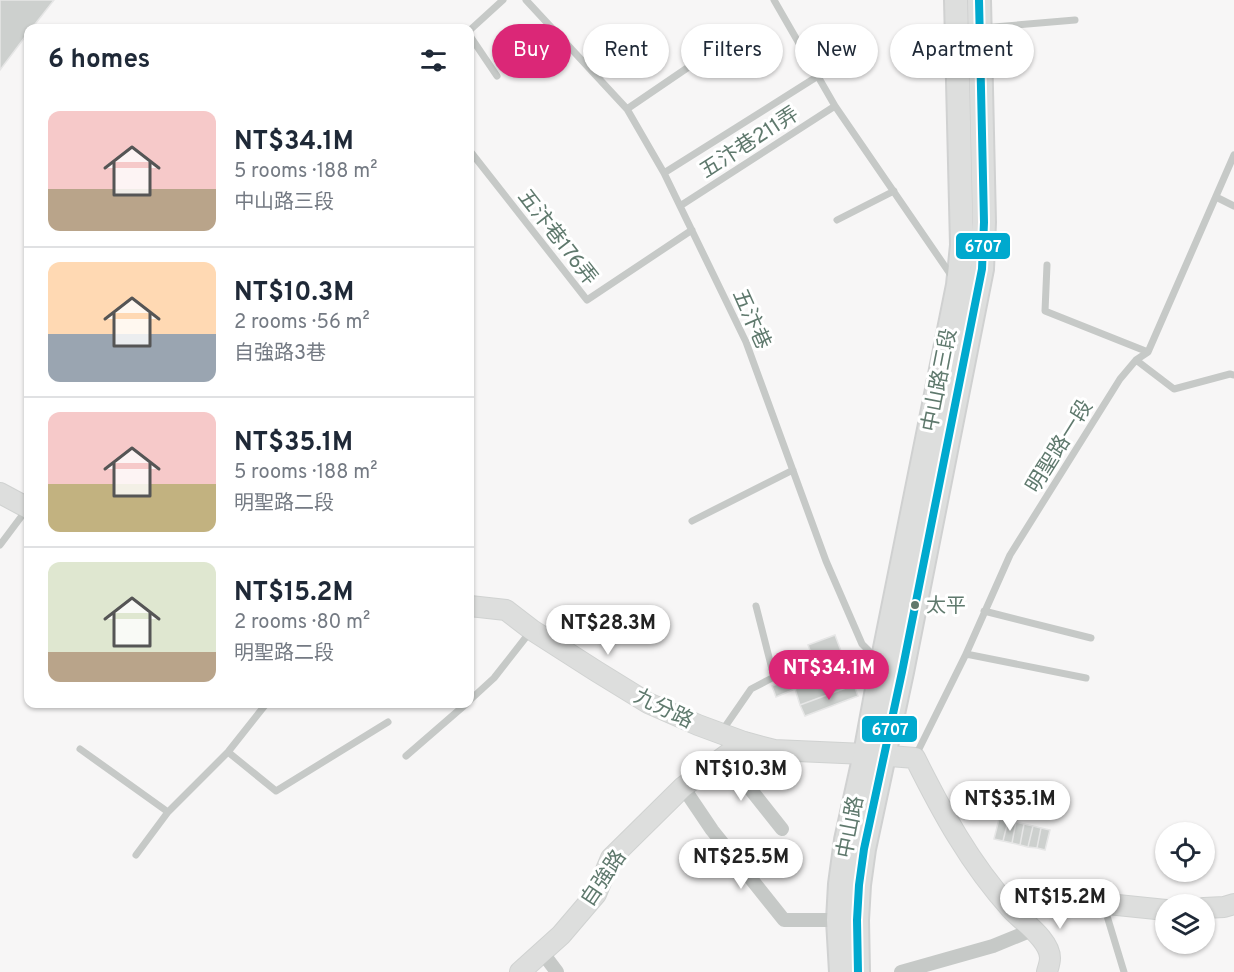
<!DOCTYPE html>
<html lang="en">
<head>
<meta charset="utf-8">
<style>
  body { margin:0; font-family:Overpass,"Noto Sans TC",sans-serif; background:#f2f2f3; color:#1f2937; height:100vh; display:flex; flex-direction:column; font-size:22px; white-space:nowrap }
  * { box-sizing:border-box; margin:0 }
  p { font-size:20px; color:#747a83 }
  .icon { flex:none; width:33px; height:33px; fill:none; stroke:currentColor; stroke-width:2; stroke-linecap:round; stroke-linejoin:round }
  .map { position:relative; flex:1; overflow:hidden }
  .side { position:absolute; left:24px; top:24px; width:450px; height:684px; display:flex; flex-direction:column; background:#fff; border-radius:12px; box-shadow:0 2px 4px #0004 }
  .side>* { flex:none }
  .top-card { position:absolute; left:492px; top:24px; width:570px; height:54px; display:flex; gap:12px }
  .buttons { position:absolute; left:1155px; top:822px; display:grid; gap:12px }
  .buttons a { display:grid; place-items:center; width:60px; height:60px; border-radius:50%; background:#fff; box-shadow:0 2px 4px #0004; font-size:30px }
  .price { position:absolute; translate:-50% -51px; padding:0 14px; border-radius:21px; background:#fff; color:#222; font-size:20px; line-height:39px; filter:drop-shadow(0 2px 3px #0008) }
  .price::after { content:''; position:absolute; left:50%; top:36px; width:18px; height:14px; margin-left:-9px; background:inherit; clip-path:polygon(0 0,100% 0,50% 100%) }
  .price.active { background:#db2777; color:#fff }
  ul { padding:0; list-style:none }
  li { display:flex; align-items:center; gap:18px; height:150px; padding:0 24px }
  li+li { border-top:2px solid #e0e1e3 }
  li span { display:grid; place-items:center; flex:none; width:168px; height:120px; border-radius:12px; color:#555 }
  li>.icon { margin-inline-start:auto }
  span .icon { width:72px; height:72px; fill:#fffc; stroke-width:1 }
  li b { font-size:26px }
  h2 { display:flex; justify-content:space-between; align-items:center; height:72px; padding:0 24px; font-size:26px }
  .pill { padding:0 21px; border-radius:27px; background:#fff; box-shadow:0 2px 4px #0004; font-size:21px; line-height:54px }
  .pill.active { background:#db2777; color:#fff }
  .map>svg:first-child { display:block }
</style>
</head>
<body>
<div class="map">
<svg width="1234" height="972" viewBox="0 0 1234 972">
  <rect width="100%" height="100%" fill="#f7f6f6"/>
  <!-- building -->
  <path fill="#cdd0ce" stroke="#e6e6e6" stroke-width="1.5" d="M 0,0 L 54,0 L 32,28 L 28,28 L 28,33 L 0,70 Z
    M 835,635 L 844,659 L 817,669 L 808,645 Z
    M 844,659 L 848,669 L 795,689 L 791,679 Z
    M 848,669 L 854,685 L 800,705 L 795,689 Z
    M 791,679 L 795,689 L 776,697 L 772,686 Z
    M 854,685 L 858,696 L 805,716 L 800,705 Z
    M 999,819 L 1008,821 L 1003,841 L 994,839 Z
    M 1008,821 L 1016,822 L 1012,843 L 1003,841 Z
    M 1016,822 L 1024,824 L 1020,845 L 1012,843 Z
    M 1024,824 L 1033,826 L 1028,847 L 1020,845 Z
    M 1033,826 L 1041,828 L 1037,848 L 1028,847 Z
    M 1041,828 L 1050,830 L 1045,850 L 1037,848 Z"/>
  <g fill="none" stroke-linecap="round" stroke-linejoin="round">
    <defs>
      <path id="secondary" d="M 0,493 L 28,508
        M 470,606 L 506,610 L 532,630 L 596,671 L 648,703 L 698,725 L 744,742 L 774,750 L 865,754 L 915,758 C 942,812 970,864 1011,909 C 1023,922 1050,940 1050,958 C 1050,963 1048,968 1047,972
        M 1204,908 L 1224,907 L 1234,904
        M 1011,909 L 1029,903 L 1059,899 L 1166,910
        M 520,972 L 561,935 L 596,894 L 611,858 L 683,787 L 744,742"/>
      <path id="primary" d="M 841,972 L 838,920 L 840,884 L 846,840 L 865,754 L 879,678 L 958,285 L 962,245 L 956,0
        M 858,972 L 857,920 L 859,885 L 864,849 L 902,672 L 982,269 L 984,222 L 979,0"/>
    </defs>
    <!-- secondary casing -->
    <use href="#secondary" stroke="#d0d2d1" stroke-width="22"/>
    <!-- primary casing -->
    <use href="#primary" stroke="#d0d1d1" stroke-width="26"/>
    <!-- lane -->
    <path stroke="#c6c9c7" stroke-width="7" d="M 526,0 L 627,109 L 664,173 L 746,342 L 826,561 L 862,644 L 878,660
      M 774,0 L 835,106 L 953,278
      M 982,28 L 1075,20
      M 470,30 L 503,0
      M 470,36 L 497,76
      M 627,109 L 740,32
      M 470,151 L 587,300 L 692,230
      M 664,173 L 818,76
      M 1216,197 L 1234,206
      M 680,206 L 835,106
      M 837,220 L 894,191
      M 1047,265 L 1045,311 L 1148,352
      M 1136,360 L 1174,389 L 1230,374 L 1234,375
      M 692,521 L 793,470
      M 0,545 L 27,509
      M 984,611 L 1091,638
      M 966,654 L 1086,678
      M 859,674 L 876,678
      M 470,700 L 494,678 L 530,632
      M 722,731 L 751,689 L 774,677 L 756,606
      M 80,749 L 168,812
      M 228,752 L 276,791 L 388,722
      M 406,756 L 466,704
      M 915,757 L 966,654 L 1010,555 L 1120,379 L 1136,360 L 1148,352 L 1234,155
      M 136,855 L 168,812 L 228,752 L 266,704
      M 1104,906 L 1124,972"/>
    <!-- street -->
    <path stroke="#c6c9c7" stroke-width="14" d="M 724,756 L 782,829
      M 683,787 L 712,830 L 784,920 L 838,920
      M 542,952 L 557,972
      M 901,972 L 993,946 L 1032,930"/>
    <!-- secondary -->
    <use href="#secondary" stroke="#dddedd" stroke-width="20"/>
    <!-- primary -->
    <use href="#primary" stroke="#dddedd" stroke-width="22"/>
    <defs>
      <path id="bus-1" d="M 858,972 L 857,920 L 859,885 L 864,849 L 902,672 L 982,269 L 984,222 L 979,0"/>
    </defs>
    <!-- bus-1 casing -->
    <use href="#bus-1" stroke="#fff" stroke-width="12"/>
    <!-- bus-1 -->
    <use href="#bus-1" stroke="#00a9ce" stroke-width="8"/>
  </g>
  <!-- markers -->
  <circle fill="#5f796d" stroke="#fff" stroke-width="2" cx="915" cy="605" r="5"/>
  <g text-anchor="middle" stroke-width="6" stroke-linejoin="round" paint-order="stroke">
    <!-- bus labels -->
    <g font-size="20" fill="#5f796d" stroke="#fff" text-anchor="start">
      <text x="926" y="612">太平</text>
    </g>
    <!-- street labels -->
    <g font-size="21" fill="#5f796d" stroke="#fff">
      <text transform="translate(749 142) rotate(-33)" y="7">五汴巷211弄</text>
      <text transform="translate(558 237) rotate(52)" y="7">五汴巷176弄</text>
      <text transform="translate(752 319) rotate(66)" y="7">五汴巷</text>
      <text transform="translate(939 380) rotate(-79)" y="7">中山路三段</text>
      <text transform="translate(1059 446) rotate(-58)" y="7">明聖路一段</text>
      <text transform="translate(664 708) rotate(26)" y="7">九分路</text>
      <text transform="translate(850 827) rotate(-79)" y="7">中山路</text>
      <text transform="translate(603 878) rotate(-56)" y="7">自強路</text>
    </g>
  </g>
  <g stroke="#fff" stroke-width="2">
    <rect x="955" y="232" width="56" height="28" rx="6" fill="#00a9ce"/>
    <rect x="861" y="715" width="57" height="28" rx="6" fill="#00a9ce"/>
  </g>
  <g font-size="16" text-anchor="middle" font-weight="bold" fill="#fff">
    <text x="983" y="252">6707</text>
    <text x="890" y="735">6707</text>
  </g>
</svg>
<div class="buttons">
<a><svg class="icon" aria-label="locate" viewBox="0 0 24 24"><circle cx="12" cy="12" r="6"/><path d="M12 2v4M12 18v4M2 12h4M18 12h4"/></svg></a>
<a><svg class="icon" aria-label="layers" viewBox="0 0 24 24"><path d="M12 4l9 5-9 5-9-5zM3 14l9 5 9-5"/></svg></a>
</div>
<b class="price" style="left:608px;top:656px">NT$28.3M</b>
<b class="price active" style="left:829px;top:701px">NT$34.1M</b>
<b class="price" style="left:741px;top:802px">NT$10.3M</b>
<b class="price" style="left:1010px;top:832px">NT$35.1M</b>
<b class="price" style="left:741px;top:890px">NT$25.5M</b>
<b class="price" style="left:1060px;top:930px">NT$15.2M</b>
<div class="top-card">
<a class="pill active">Buy</a>
<a class="pill">Rent</a>
<a class="pill">Filters</a>
<a class="pill">New</a>
<a class="pill">Apartment</a>
</div>
<section class="side">
<h2>6 homes<svg class="icon" aria-label="filters" viewBox="0 0 24 24"><path d="M4 7h16M4 17h16"/><circle cx="9" cy="7" r="2"/><circle cx="15" cy="17" r="2"/></svg></h2>
<ul>
<li><span style="background:linear-gradient(#f6c9c9 65%,#b9a48a 0)"><svg class="icon" aria-label="home" viewBox="0 0 24 24"><path d="M3 11l9-7 9 7M6 9v11h12V9"/></svg></span><div><b>NT$34.1M</b><p>5 rooms · 188 m²</p><p>中山路三段</p></div></li>
<li><span style="background:linear-gradient(#ffd9b3 60%,#9aa5b1 0)"><svg class="icon" aria-label="home" viewBox="0 0 24 24"><path d="M3 11l9-7 9 7M6 9v11h12V9"/></svg></span><div><b>NT$10.3M</b><p>2 rooms · 56 m²</p><p>自強路3巷</p></div></li>
<li><span style="background:linear-gradient(#f6c9c9 60%,#c2b280 0)"><svg class="icon" aria-label="home" viewBox="0 0 24 24"><path d="M3 11l9-7 9 7M6 9v11h12V9"/></svg></span><div><b>NT$35.1M</b><p>5 rooms · 188 m²</p><p>明聖路二段</p></div></li>
<li><span style="background:linear-gradient(#dfe7d0 75%,#b9a48a 0)"><svg class="icon" aria-label="home" viewBox="0 0 24 24"><path d="M3 11l9-7 9 7M6 9v11h12V9"/></svg></span><div><b>NT$15.2M</b><p>2 rooms · 80 m²</p><p>明聖路二段</p></div></li>
</ul>
</section>
</div>
</body>
</html>
